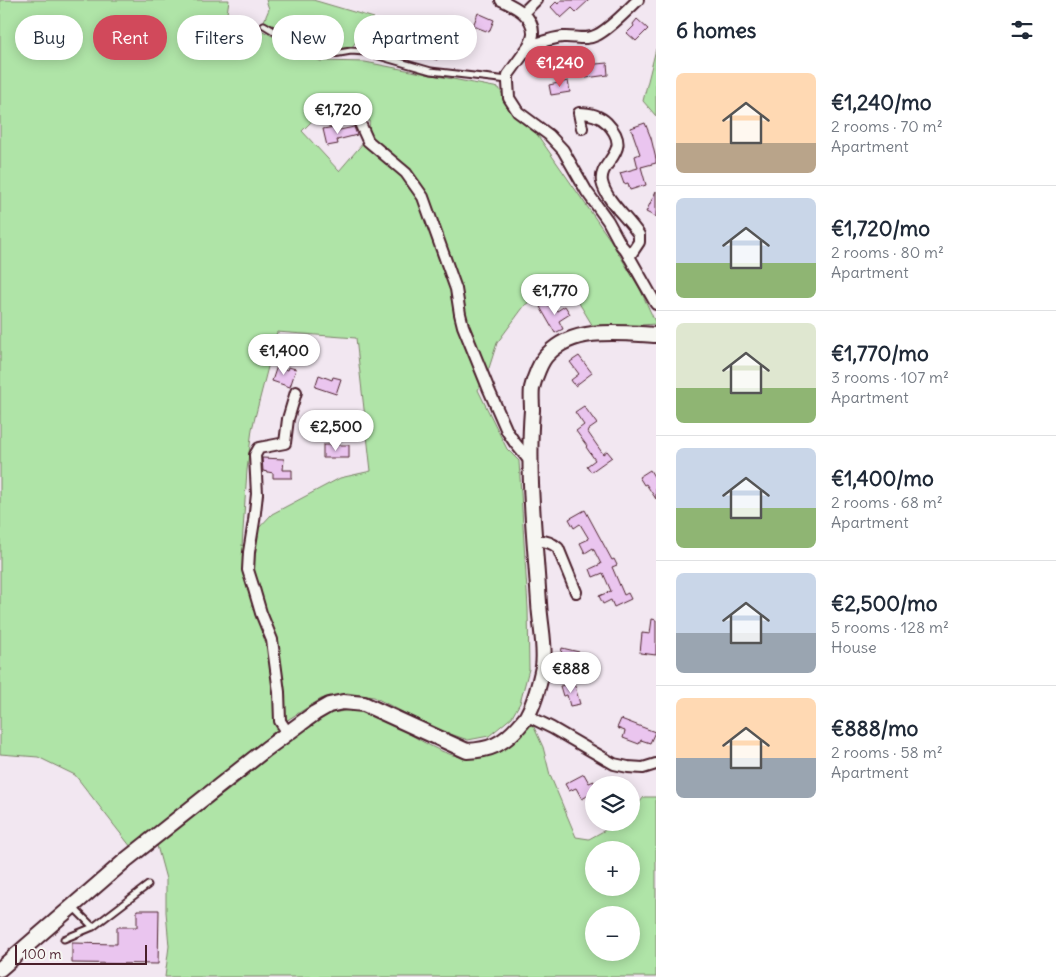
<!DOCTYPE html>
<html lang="en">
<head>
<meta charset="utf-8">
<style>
  body { margin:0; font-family:Delius,sans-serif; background:#f2f2f3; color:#1f2937; height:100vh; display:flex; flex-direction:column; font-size:19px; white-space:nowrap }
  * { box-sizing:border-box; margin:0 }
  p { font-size:16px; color:#747a83 }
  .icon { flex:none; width:28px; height:28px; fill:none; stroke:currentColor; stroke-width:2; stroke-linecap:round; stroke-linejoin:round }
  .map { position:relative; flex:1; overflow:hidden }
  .details { display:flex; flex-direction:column; background:#fff; width:400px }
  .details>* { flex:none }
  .banner { position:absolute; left:15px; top:15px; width:475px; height:45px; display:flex; gap:10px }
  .tools { position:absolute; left:585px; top:776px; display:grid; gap:10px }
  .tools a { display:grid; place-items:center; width:55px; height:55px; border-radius:50%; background:#fff; box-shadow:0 2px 12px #0003; font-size:25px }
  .scale { position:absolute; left:15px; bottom:12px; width:132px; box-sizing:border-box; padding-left:5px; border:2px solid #4a1f2b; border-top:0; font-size:14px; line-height:18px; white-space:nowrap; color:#4a1f2b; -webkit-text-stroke:4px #f6f6f2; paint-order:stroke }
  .price { position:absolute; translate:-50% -42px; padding:0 11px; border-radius:18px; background:#fff; color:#222; font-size:16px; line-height:32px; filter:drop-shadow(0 1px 2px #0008) }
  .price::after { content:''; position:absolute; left:50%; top:30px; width:15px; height:11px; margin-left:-8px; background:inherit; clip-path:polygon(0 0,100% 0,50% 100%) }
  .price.active { background:#d1495b; color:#fff }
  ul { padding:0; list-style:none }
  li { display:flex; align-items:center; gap:15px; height:125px; padding:0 20px }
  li+li { border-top:1px solid #e0e1e3 }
  li span { display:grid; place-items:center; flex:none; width:140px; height:100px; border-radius:8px; color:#555 }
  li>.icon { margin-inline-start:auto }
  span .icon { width:60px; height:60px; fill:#fffc; stroke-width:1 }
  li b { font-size:21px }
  h2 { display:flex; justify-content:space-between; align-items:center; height:60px; padding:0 20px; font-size:21px }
  .tag { padding:0 18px; border-radius:22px; background:#fff; box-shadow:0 2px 12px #0003; font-size:18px; line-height:45px }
  .tag.active { background:#d1495b; color:#fff }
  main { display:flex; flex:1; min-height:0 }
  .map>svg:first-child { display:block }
</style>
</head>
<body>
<main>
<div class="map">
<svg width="656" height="977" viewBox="0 0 656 977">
  <rect width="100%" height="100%" fill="#f2e7f1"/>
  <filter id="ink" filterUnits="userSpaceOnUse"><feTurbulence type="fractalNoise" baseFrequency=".02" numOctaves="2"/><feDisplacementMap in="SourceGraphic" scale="10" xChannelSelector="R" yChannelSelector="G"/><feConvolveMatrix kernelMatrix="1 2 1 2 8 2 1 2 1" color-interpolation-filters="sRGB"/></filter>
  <g filter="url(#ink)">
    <!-- green -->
    <path fill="#afe4a7" stroke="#7c8269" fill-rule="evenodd" d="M 0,0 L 229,0 L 222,47 L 247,47 L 261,30 L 320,61 L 365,62 L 499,88 L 513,114 L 534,130 L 611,241 L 640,289 L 656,324 L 594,328 L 564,278 L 525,305 L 497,343 L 489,368 L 478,390 L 507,449 L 519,461 L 528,608 L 529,669 L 520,703 L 512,717 L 489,736 L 468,740 L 433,728 L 374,697 L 347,693 L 321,699 L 289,719 L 281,725 L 274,732 L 131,847 L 75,775 L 38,757 L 0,754 ZM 331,102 L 368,102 L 370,135 L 339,171 L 302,131 ZM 277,332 L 356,338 L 371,471 L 340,478 L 272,514 L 242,546 L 247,470 L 252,429 Z
      M 266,0 L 313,0 L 374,18 L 352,47 L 325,50 L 264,21 L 269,9 Z
      M 656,49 L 656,116 L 643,101 Z
      M 352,710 C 360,712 368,713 375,716 C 419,733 453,776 504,749 C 512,745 525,730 532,723 L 543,747 L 550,775 L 576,837 L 589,839 L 618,823 L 631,822 L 631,813 L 644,797 L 656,797 L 656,977 L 165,977 L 169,946 L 166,912 L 166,879 L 156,842 L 179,827 L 234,786 L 283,746 L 310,727 L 331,713 ZM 594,850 L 631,850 L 631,888 L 594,888 ZM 594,915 L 631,915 L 631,952 L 594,952 Z"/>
    <!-- building -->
    <path fill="#eac5ef" stroke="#4a1f2b" d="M 561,0 L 589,0 L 576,12 L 572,8 L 561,18 L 551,7 L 556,2 L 558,4 Z
      M 478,13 L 494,20 L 489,32 L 473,26 Z
      M 637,19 L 648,29 L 636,41 L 627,33 L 634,26 L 633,24 Z
      M 426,43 L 441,48 L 437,60 L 421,54 Z
      M 607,63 L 608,75 L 586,78 L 585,65 Z
      M 568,81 L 570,92 L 551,95 L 549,85 Z
      M 645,123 L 651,138 L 656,159 L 656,163 L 641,167 L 646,185 L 630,190 L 628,183 L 624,184 L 620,173 L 638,168 L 635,156 L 640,154 L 631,128 Z
      M 334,127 L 335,131 L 354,127 L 357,135 L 337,140 L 338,144 L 327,146 L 323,129 Z
      M 656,191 L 656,217 L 646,212 Z
      M 547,303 L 549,306 L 552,304 L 557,311 L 565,306 L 570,314 L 559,321 L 563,329 L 555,333 L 540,307 Z
      M 579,356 L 592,373 L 575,386 L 571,380 L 579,374 L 570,362 Z
      M 277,366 L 287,370 L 288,367 L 296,369 L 290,387 L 272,381 Z
      M 319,375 L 332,380 L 333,377 L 341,379 L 336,394 L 315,387 Z
      M 584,406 L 597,424 L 587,431 L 603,454 L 607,451 L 612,457 L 591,472 L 587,466 L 595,460 L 586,447 L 587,446 L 576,431 L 584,425 L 575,412 Z
      M 323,445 L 349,445 L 349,458 L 323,458 Z
      M 262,458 L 284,459 L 283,470 L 292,470 L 292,478 L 273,478 L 273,473 L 263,471 Z
      M 650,470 L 656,480 L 656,499 L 646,484 L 644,485 L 639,477 Z
      M 585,510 L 612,560 L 614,559 L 617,565 L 612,567 L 624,595 L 628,593 L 631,599 L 614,607 L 611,600 L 603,604 L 599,596 L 611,591 L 603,573 L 593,577 L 590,569 L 601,564 L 593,548 L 585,553 L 580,543 L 589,539 L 580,524 L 574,528 L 569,519 Z
      M 652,619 L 656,620 L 656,655 L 640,653 L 642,633 L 650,634 Z
      M 562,648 L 579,652 L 577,663 L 560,660 Z
      M 574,683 L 580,704 L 570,706 L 567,695 L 563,696 L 560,686 Z
      M 621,719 L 655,732 L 650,743 L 641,740 L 639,744 L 623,738 L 625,731 L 617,728 Z
      M 584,774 L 589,783 L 594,781 L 594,804 L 589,795 L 582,799 L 576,788 L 569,791 L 565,784 Z
      M 137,910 L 159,910 L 158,964 L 72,963 L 72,943 L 117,944 L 117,927 L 137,927 Z"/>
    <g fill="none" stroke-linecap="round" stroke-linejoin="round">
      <defs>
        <path id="lane" d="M 264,25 L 290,41 L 328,55 L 351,51 L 365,52 L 431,71 L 508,80
          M 73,907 L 93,927
          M 64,939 L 93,927 L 148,885"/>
        <path id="street" d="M 501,0 C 516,7 534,16 533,34 C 533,38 530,43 529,46 C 540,43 551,38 563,37 C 575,36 585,41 597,35 C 611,28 626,11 638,0
          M 524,12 L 536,0
          M 529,46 L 508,75 L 508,82 L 509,98 L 518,112 L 549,135 L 563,150 L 587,192 L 608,221 L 621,245 L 626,251 L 656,304
          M 359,121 L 368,141 L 406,173 L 423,197 L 456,289 L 460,314 L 463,326 L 489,390 L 507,431 L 515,443 L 529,460
          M 582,128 L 579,113 C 590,113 600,116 607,123 C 635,152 598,161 602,182 C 606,201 629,219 639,235 L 639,242 L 629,257
          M 535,541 C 544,540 551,542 558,548 L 576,592
          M 528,716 L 552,728 L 614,764 L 628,767 L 643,768 L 656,764
          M 288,733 L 280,721 L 279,692 L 272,640 L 261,613 L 254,589 L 248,570 L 249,552 L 254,521 L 257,494 L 255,455 L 259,448 L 285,443 L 288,419 L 296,392"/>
        <path id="secondary" d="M 0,969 L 127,859 L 266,749 L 315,713 L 329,705 L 343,702 L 364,704 L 467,751 C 491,750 503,744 519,726 C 522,722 526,719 528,714 C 535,702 540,681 543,667 C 546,647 540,624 539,603 C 535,539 527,475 532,410 C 532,403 531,395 532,388 C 534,379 541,360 548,354 C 574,326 622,333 656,335"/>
      </defs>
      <!-- lane casing -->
      <use href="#lane" stroke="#4a1f2b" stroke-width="9"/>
      <!-- street casing -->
      <use href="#street" stroke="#4a1f2b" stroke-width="14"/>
      <!-- secondary casing -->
      <use href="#secondary" stroke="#4a1f2b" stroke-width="18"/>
      <!-- lane -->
      <use href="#lane" stroke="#f6f6f2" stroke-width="5"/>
      <!-- street -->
      <use href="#street" stroke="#f6f6f2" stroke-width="10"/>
      <!-- secondary -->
      <use href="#secondary" stroke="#f6f6f2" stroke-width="14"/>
    </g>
  </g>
</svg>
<div class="tools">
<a><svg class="icon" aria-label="layers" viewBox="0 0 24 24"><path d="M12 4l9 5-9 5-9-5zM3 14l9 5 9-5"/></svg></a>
<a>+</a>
<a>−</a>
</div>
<div class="scale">100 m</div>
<b class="price active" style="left:560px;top:88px">€1,240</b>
<b class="price" style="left:338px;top:135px">€1,720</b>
<b class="price" style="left:555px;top:316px">€1,770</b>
<b class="price" style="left:284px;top:376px">€1,400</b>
<b class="price" style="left:336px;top:452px">€2,500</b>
<b class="price" style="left:571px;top:694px">€888</b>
<div class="banner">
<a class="tag">Buy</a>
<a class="tag active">Rent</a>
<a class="tag">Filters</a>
<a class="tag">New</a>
<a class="tag">Apartment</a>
</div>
</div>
<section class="details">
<h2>6 homes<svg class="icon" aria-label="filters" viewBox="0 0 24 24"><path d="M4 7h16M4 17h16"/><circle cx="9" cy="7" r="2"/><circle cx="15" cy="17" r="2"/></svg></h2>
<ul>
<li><span style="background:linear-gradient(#ffd9b3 70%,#b9a48a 0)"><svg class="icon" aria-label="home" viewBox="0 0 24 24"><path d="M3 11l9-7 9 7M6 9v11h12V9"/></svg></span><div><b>€1,240/mo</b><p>2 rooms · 70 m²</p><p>Apartment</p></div></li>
<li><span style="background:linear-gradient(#c9d6e8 65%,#8fb573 0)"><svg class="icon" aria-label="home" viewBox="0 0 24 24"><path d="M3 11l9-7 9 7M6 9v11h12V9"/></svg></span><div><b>€1,720/mo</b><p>2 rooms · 80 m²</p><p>Apartment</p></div></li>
<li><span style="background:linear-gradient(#dfe7d0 65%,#8fb573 0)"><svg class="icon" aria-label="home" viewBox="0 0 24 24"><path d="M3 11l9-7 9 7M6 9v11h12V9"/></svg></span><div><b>€1,770/mo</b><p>3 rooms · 107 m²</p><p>Apartment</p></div></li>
<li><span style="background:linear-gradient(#c9d6e8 60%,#8fb573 0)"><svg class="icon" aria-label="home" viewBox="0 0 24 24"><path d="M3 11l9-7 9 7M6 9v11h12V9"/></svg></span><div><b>€1,400/mo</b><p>2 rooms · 68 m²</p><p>Apartment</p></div></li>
<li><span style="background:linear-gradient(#c9d6e8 60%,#9aa5b1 0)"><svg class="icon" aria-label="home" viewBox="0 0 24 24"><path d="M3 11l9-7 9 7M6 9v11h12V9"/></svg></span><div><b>€2,500/mo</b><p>5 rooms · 128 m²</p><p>House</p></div></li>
<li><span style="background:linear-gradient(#ffd9b3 60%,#9aa5b1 0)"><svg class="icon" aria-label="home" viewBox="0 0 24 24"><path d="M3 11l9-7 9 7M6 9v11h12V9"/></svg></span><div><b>€888/mo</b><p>2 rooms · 58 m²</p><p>Apartment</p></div></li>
</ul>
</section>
</main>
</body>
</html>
